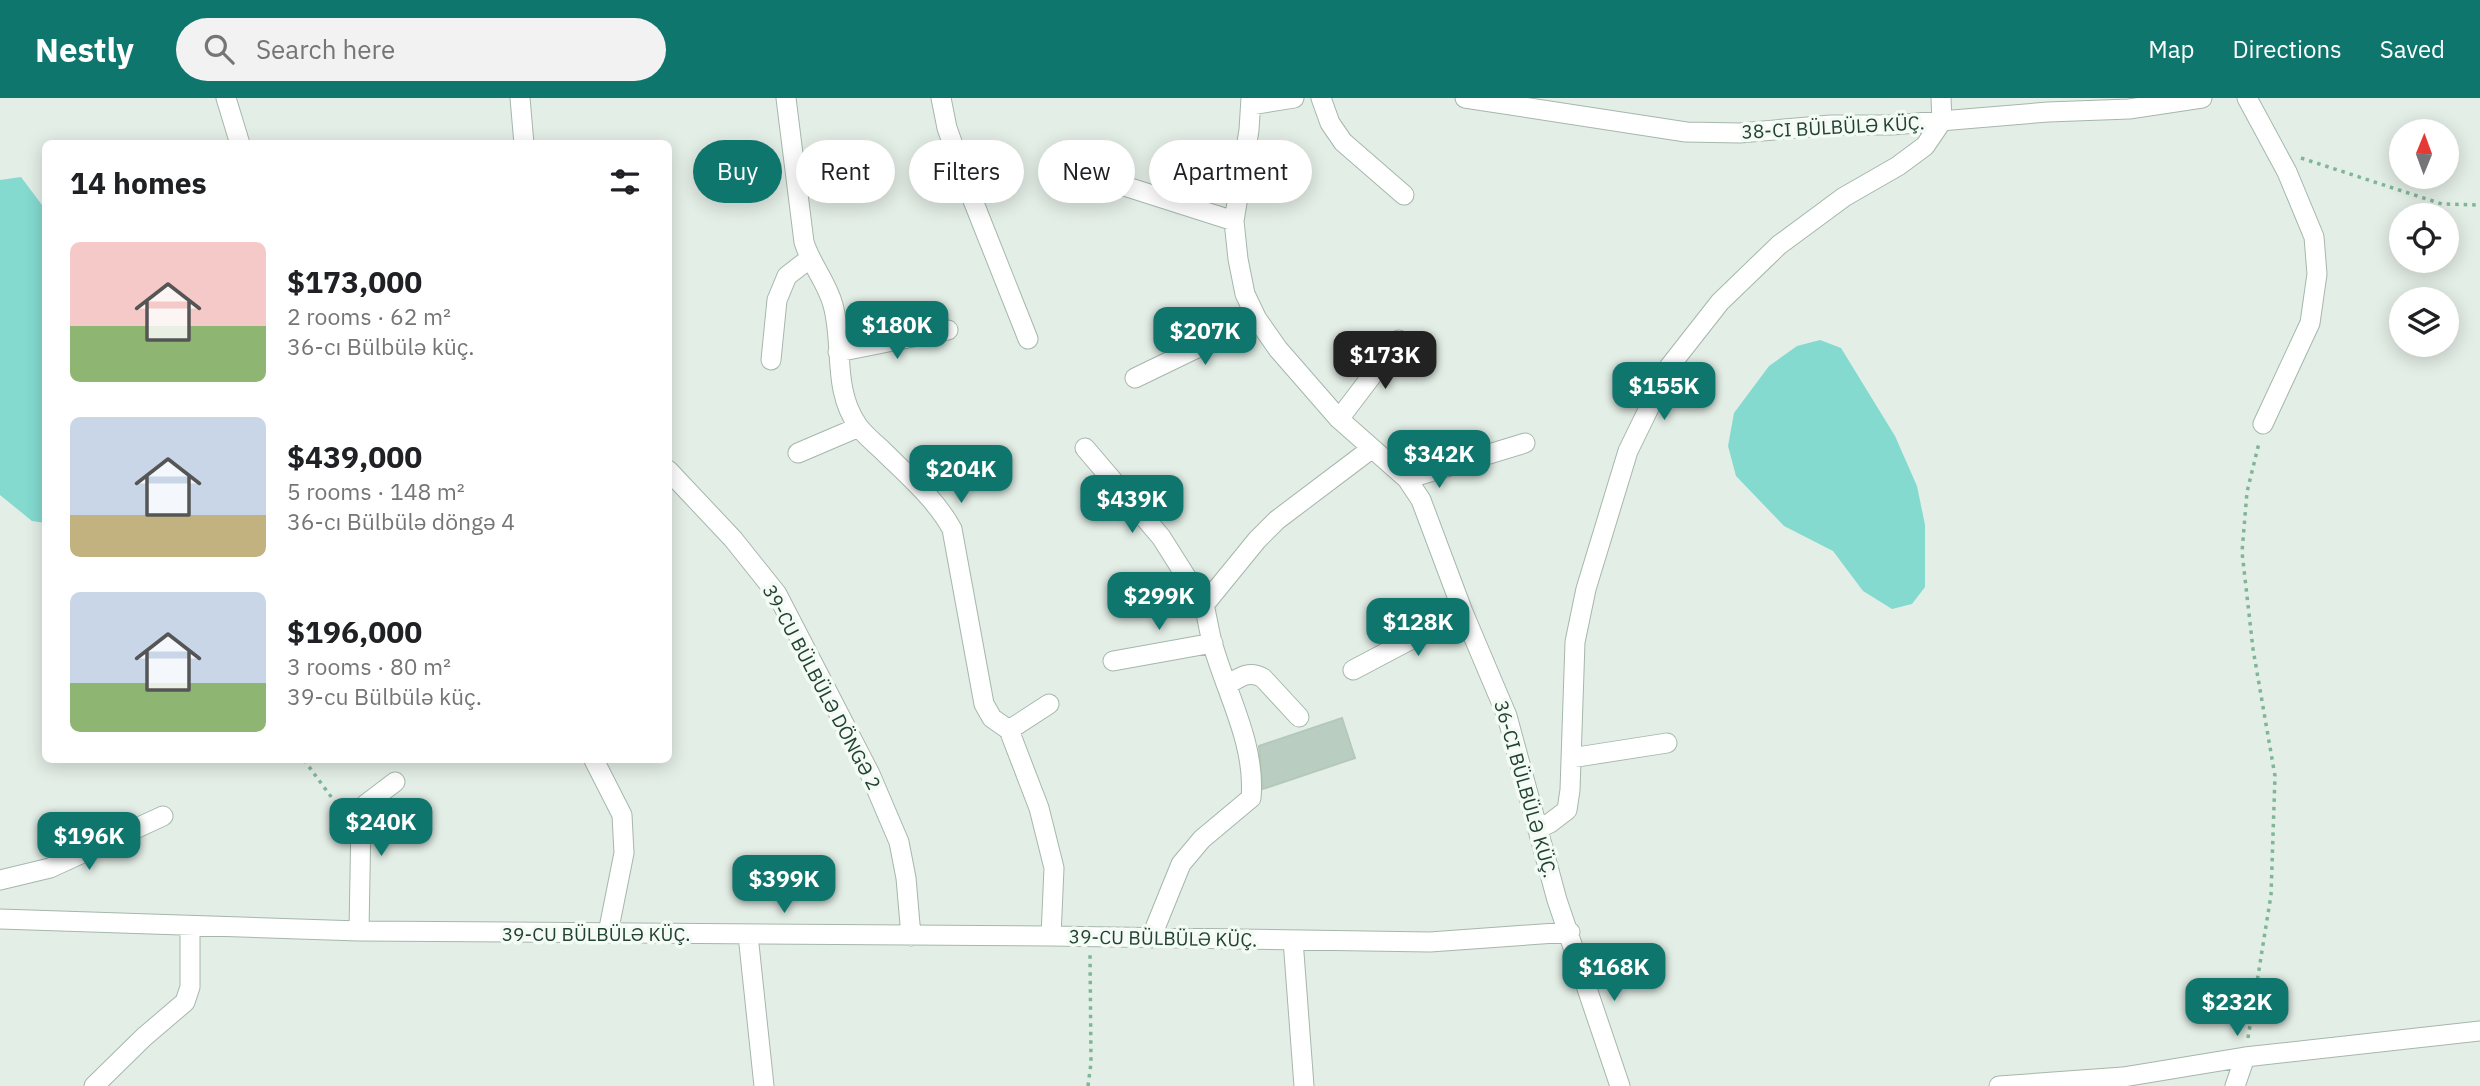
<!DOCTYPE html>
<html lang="en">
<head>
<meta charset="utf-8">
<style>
  body { margin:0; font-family:"IBM Plex Sans",sans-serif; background:#f2f2f2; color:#202124; height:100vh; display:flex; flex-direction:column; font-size:26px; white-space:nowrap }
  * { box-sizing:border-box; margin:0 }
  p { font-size:23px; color:#757577 }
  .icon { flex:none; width:38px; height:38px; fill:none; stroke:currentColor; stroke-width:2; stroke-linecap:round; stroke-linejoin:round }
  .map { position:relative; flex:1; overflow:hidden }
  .details { position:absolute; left:42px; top:42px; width:630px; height:623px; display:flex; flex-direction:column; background:#fff; border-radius:10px; box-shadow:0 4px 18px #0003 }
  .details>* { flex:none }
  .hud { position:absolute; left:693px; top:42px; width:665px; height:63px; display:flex; gap:14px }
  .needle { width:46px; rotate:1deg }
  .buttons { position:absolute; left:2389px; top:21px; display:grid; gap:14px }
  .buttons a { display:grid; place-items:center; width:70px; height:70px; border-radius:50%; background:#fff; box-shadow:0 4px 18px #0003; font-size:35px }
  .price { position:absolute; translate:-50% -60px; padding:0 16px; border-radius:14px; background:#0f766e; color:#fff; font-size:23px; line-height:46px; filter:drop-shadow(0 2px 4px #0008) }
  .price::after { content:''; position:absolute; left:50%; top:42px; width:21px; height:16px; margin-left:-10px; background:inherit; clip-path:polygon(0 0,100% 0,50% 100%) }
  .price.selected { background:#222; color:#fff }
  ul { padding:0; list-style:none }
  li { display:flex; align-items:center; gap:21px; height:175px; padding:0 28px }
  li span { display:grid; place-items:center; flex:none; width:196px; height:140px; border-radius:10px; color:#555 }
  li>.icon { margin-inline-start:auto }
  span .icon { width:84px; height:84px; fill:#fffc; stroke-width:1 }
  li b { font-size:30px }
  h2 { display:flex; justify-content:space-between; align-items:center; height:84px; padding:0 28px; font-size:30px }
  .pill { padding:0 24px; border-radius:32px; background:#fff; box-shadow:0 4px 18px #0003; font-size:24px; line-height:63px }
  .pill.selected { background:#0f766e; color:#fff }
  header { display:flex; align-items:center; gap:42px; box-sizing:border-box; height:98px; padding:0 35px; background:#0f766e; color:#fff }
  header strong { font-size:33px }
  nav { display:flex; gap:38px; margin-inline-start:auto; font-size:24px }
  .search { width:490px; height:63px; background:#f2f2f2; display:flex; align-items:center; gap:18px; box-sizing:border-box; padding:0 24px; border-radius:38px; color:#757577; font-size:26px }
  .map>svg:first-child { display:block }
</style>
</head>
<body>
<header>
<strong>Nestly</strong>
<div class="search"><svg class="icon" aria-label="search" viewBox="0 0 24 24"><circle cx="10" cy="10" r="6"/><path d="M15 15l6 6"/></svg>Search here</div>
<nav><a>Map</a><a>Directions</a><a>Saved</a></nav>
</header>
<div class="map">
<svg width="2480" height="988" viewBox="0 0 2480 988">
  <rect width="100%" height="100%" fill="#e3eee6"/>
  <!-- water -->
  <path fill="#84dacf" d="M 21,79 L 45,111 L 45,425 L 32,423 L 0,397 L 0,82 Z
    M 1820,242 L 1841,250 L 1895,338 L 1917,388 L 1925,427 L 1925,489 L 1912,506 L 1892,511 L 1863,493 L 1833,453 L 1784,428 L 1736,378 L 1728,348 L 1734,315 L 1769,268 L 1797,248 Z"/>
  <!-- building -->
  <path fill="#bacdc1" stroke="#b4c9ba" stroke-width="2" d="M 1342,620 L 1355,660 L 1263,691 L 1259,648 Z"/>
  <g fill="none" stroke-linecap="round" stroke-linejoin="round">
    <defs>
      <path id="minor" d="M 226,0 L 240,46
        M 520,0 L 524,46
        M 786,0 L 804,144 C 811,167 827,184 833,207 C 844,247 832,291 858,328 C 864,336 873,344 881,351 C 906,376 935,400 952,431 L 984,606 L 992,620 L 1009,632 L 1039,710 L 1054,770 L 1051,838
        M 941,0 L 947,30 L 972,100 L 1028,241
        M 1251,0 L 1249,32 L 1234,123 L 1238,161 L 1245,196 L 1257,221 L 1278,251 L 1339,321 L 1407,381 L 1421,402 L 1463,514 L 1507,618 L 1557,802 L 1620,988
        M 1321,0 L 1330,25 L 1343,44 L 1404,97
        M 1465,0 L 1686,34 L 1740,35 L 1831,27 L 1892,27 L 2048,14 L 2129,11 L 2202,0
        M 2247,0 L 2287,74 L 2314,139 L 2317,176 L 2310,225 L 2263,326
        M 1251,7 L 1294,0
        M 1052,73 L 1074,72 L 1234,123
        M 797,87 L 842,77
        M 838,254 L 948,232
        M 771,262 L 777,202 L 787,178 L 809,161
        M 1135,280 L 1257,221
        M 1339,321 L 1399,242
        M 1085,350 L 1161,439 L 1204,507
        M 798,355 L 859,329
        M 668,372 L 733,441 L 777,496 L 870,676 L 899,744 L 906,780 L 911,838
        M 1407,381 L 1525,345
        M 1113,563 L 1213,545
        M 1353,572 L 1463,514
        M 1227,587 C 1240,579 1249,572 1263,580 L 1299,619
        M 1009,632 L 1049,606
        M 1571,660 L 1667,645
        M 594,662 L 622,717 L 624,755 L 608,835
        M 1539,730 L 1550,725 L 1567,712 L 1570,692 L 1575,544 L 1586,491 L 1628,353 L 1669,269 L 1720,204 L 1779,147 L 1844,99 L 1898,68 L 1925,48 L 1942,23 L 1941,0
        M 0,782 L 50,770 L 163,718
        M 0,821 L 359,833 L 1051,838 L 1430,844 L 1570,834
        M 359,833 L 361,722 L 366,706 L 395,684
        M 748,837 L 764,988
        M 1151,840 L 1181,766 L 1202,741 L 1251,700 C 1256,646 1226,595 1212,544 C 1209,532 1207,519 1204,507 L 1257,442 L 1277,422 L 1371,351
        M 1293,842 L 1304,988
        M 94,988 L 144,939 L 185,904 L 190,889 L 190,828
        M 1999,988 L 2123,979 L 2245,959 L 2480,933
        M 2235,988 L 2245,959"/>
    </defs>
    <!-- minor casing -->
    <use href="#minor" stroke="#a5b7ab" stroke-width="21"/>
    <!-- path -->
    <path stroke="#7fb695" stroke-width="3.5" stroke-dasharray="3.5 5" stroke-linecap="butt" d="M 2301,60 L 2442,106 L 2480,107
      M 304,662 L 335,704 L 345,711
      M 2248,940 L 2271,797 L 2275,678 L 2253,551 L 2242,454 L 2247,394 L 2259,345
      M 1088,988 L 1091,965 L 1090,855"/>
    <!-- minor -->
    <use href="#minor" stroke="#fff" stroke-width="19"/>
  </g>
  <g text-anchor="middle" stroke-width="7" stroke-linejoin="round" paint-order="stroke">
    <!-- street labels -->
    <g font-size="19" fill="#20422f" stroke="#f4faf5">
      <text transform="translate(1833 29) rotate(-3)" y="7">38-CI BÜLBÜLƏ KÜÇ.</text>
      <text transform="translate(822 589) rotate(62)" y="7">39-CU BÜLBÜLƏ DÖNGƏ 2</text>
      <text transform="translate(1526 691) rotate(74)" y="7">36-CI BÜLBÜLƏ KÜÇ.</text>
      <text x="596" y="843">39-CU BÜLBÜLƏ KÜÇ.</text>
      <text transform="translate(1163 840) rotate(1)" y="7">39-CU BÜLBÜLƏ KÜÇ.</text>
    </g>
  </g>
</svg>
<div class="buttons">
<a><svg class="needle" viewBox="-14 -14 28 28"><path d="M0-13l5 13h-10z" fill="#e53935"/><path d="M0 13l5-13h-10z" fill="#757577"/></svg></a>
<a><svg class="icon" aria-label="locate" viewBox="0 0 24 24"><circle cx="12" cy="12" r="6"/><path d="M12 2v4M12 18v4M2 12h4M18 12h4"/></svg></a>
<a><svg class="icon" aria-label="layers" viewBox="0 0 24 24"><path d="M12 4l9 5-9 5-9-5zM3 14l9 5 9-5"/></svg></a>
</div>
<b class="price" style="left:897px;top:263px">$180K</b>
<b class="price" style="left:1205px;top:269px">$207K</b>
<b class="price selected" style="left:1385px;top:293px">$173K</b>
<b class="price" style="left:1664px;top:324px">$155K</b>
<b class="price" style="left:1439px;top:392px">$342K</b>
<b class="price" style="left:961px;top:407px">$204K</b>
<b class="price" style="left:1132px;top:437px">$439K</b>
<b class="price" style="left:1159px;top:534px">$299K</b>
<b class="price" style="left:1418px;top:560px">$128K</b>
<b class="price" style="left:381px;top:760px">$240K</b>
<b class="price" style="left:89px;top:774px">$196K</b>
<b class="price" style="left:784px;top:817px">$399K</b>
<b class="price" style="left:1614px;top:905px">$168K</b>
<b class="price" style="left:2237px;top:940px">$232K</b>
<div class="hud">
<a class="pill selected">Buy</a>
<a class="pill">Rent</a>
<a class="pill">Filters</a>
<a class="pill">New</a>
<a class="pill">Apartment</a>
</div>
<section class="details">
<h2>14 homes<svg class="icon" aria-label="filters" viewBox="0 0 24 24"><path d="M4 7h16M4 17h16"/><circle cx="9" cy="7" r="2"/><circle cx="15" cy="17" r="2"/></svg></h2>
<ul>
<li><span style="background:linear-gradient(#f6c9c9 60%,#8fb573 0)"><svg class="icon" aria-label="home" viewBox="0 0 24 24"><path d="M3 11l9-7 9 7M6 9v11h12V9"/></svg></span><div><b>$173,000</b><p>2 rooms · 62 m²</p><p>36-cı Bülbülə küç.</p></div></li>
<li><span style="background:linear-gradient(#c9d6e8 70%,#c2b280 0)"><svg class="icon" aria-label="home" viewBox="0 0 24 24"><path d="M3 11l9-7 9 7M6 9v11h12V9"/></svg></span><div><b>$439,000</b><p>5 rooms · 148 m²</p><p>36-cı Bülbülə döngə 4</p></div></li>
<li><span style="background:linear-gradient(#c9d6e8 65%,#8fb573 0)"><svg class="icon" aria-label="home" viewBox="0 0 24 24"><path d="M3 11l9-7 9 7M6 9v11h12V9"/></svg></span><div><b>$196,000</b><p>3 rooms · 80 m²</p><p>39-cu Bülbülə küç.</p></div></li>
</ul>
</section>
</div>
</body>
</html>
